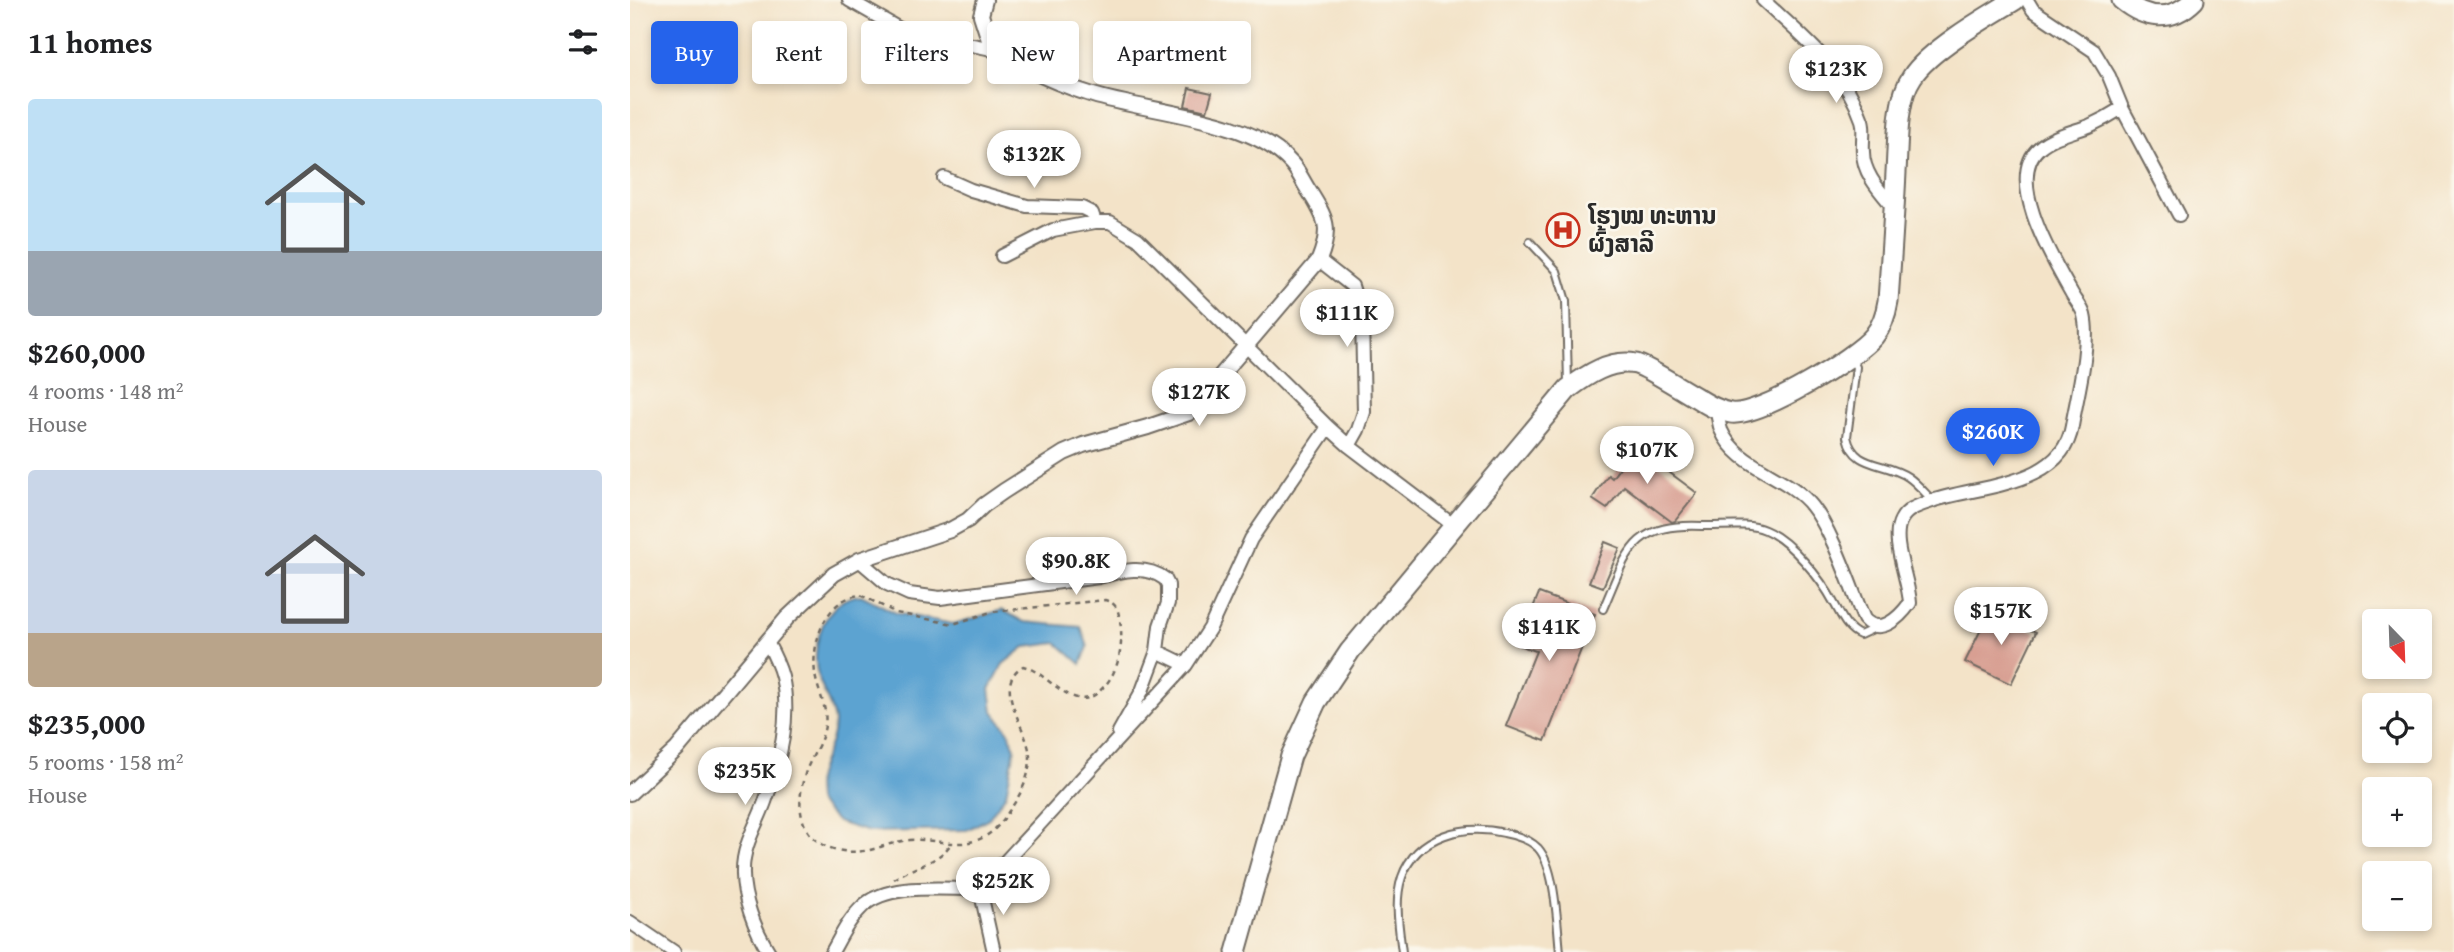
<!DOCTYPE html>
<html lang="en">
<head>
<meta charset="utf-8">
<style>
  body { margin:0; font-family:"Gentium Book Plus","Noto Sans Lao",serif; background:#f2f2f2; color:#202124; height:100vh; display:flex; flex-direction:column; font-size:26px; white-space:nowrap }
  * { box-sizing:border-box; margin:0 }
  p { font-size:23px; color:#757577 }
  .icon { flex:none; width:38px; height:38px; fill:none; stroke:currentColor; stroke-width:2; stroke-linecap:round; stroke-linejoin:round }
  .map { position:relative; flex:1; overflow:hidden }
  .side { display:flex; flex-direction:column; background:#fff; width:630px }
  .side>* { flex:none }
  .top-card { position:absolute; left:21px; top:21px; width:665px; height:63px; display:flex; gap:14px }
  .needle { width:46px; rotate:157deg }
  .tools { position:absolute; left:1732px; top:609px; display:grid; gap:14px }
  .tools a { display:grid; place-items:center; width:70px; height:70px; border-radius:7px; background:#fff; box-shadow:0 4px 10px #0003; font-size:35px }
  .price { position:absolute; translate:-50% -60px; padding:0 16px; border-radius:24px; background:#fff; color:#222; font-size:23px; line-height:46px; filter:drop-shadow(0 2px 4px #0008) }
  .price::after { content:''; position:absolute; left:50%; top:42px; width:21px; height:16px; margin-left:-10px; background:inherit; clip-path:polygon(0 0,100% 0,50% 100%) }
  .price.on { background:#2563eb; color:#fff }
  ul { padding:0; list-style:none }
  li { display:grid; align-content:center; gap:14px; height:371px; padding:0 28px }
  li span { display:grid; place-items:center; height:217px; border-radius:7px; color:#555 }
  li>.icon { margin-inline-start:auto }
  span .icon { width:126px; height:126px; fill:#fffc; stroke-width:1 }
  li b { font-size:30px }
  h2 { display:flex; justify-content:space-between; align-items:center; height:84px; padding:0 28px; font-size:30px }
  .chip { padding:0 24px; border-radius:7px; background:#fff; box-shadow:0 4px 10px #0003; font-size:24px; line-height:63px }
  .chip.on { background:#2563eb; color:#fff }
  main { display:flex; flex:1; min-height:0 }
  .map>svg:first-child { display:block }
</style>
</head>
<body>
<main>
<section class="side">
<h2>11 homes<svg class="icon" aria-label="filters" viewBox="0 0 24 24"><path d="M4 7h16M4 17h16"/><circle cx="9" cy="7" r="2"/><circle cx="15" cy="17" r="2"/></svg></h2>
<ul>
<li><span style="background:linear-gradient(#bfe0f5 70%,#9aa5b1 0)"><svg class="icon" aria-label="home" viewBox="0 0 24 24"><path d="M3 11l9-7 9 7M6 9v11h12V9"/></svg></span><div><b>$260,000</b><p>4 rooms · 148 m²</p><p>House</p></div></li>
<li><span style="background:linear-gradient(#c9d6e8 75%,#b9a48a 0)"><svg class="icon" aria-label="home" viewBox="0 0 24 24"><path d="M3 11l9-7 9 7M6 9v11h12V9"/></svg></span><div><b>$235,000</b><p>5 rooms · 158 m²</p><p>House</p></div></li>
</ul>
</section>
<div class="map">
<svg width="1824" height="952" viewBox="0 0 1824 952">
  <rect width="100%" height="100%" fill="#fbf7ec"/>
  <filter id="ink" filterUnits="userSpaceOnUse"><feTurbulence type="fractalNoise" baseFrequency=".0143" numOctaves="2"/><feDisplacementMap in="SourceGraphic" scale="14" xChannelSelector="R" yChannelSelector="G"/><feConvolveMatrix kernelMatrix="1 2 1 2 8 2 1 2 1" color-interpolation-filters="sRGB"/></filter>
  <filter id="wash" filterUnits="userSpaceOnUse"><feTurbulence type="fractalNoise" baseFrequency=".00686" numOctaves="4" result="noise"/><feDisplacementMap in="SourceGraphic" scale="28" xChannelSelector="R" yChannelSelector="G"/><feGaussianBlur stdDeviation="1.57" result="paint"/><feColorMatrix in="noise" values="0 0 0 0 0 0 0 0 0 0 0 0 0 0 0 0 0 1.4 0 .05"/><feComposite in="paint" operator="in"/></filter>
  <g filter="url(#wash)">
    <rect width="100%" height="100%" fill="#f3e3c8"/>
    <!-- water -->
    <path fill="#5ba3d1" stroke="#43677e" stroke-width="2" d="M 231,595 L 266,613 L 323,624 L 372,610 L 394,622 L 451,627 L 458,647 L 451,664 L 427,643 L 395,647 L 373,664 L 360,689 L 363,711 L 379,732 L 385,748 L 376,794 L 359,818 L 337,830 L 239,832 L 207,822 L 187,801 C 187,794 185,786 187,780 C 191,759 204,744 204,722 C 203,707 192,691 188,676 C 180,645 195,597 231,595 Z"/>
    <g id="blocks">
      <!-- building -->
      <path fill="#d89f92" d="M 559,88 L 582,93 L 577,111 L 555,106 Z
        M 1005,447 L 1067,493 L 1045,521 L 1042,522 L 994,486 L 977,509 L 962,499 L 978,475 L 982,478 Z
        M 975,542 L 990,548 L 973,587 L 959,582 Z
        M 909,593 L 965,614 L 915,741 L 876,726 L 906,651 L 888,645 Z
        M 1360,611 L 1406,632 L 1381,684 L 1335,662 Z"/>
    </g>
  </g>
  <g filter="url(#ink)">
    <use href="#blocks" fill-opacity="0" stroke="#716b62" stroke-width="2"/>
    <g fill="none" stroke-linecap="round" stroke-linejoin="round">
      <defs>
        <path id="service" d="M 900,242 L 927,271 L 936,301 L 938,384
          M 1221,358 L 1226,367 L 1217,437 C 1224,469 1254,461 1278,477 C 1287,483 1295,493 1303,501
          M 973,609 C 998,552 1000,523 1072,526 C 1092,527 1116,522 1135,530 C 1161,541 1191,579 1204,603 C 1211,615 1216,629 1230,635 L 1245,628
          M 772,952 C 769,928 764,901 772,877 C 787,834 835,824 874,833 C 885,835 899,839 908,848 C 926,868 927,925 930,952"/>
        <path id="minor" d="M 219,0 L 273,31 L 362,49
          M 1133,0 C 1170,35 1215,69 1232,120 C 1235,129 1232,142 1233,152 C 1233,174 1251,192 1264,208
          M 1397,0 L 1403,10 L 1464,51 L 1479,76 L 1492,108 L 1549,215
          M 314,178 L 341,190 L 397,206 L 452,208 L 462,213 L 465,222
          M 372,256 L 423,230 L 465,222 L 480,222 L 508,239 L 698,427 L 719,446 L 823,525
          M 689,260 L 722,286 L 732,318 L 734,412 L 728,430 L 719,446
          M 1086,409 C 1088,416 1089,424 1091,430 C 1107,468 1158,475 1182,506 C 1203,532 1220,586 1234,619 C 1250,637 1270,617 1280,603 C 1279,580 1260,540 1271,520 C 1277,508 1291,505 1302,501 C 1349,485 1433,486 1442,426 C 1447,396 1461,344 1454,315 C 1452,307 1445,300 1441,292 C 1423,260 1373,178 1410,147 C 1423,136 1443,132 1459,126 C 1470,121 1481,115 1492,108
          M 229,560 L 257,584 L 279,594 L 310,598 L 469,577 C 491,571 515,564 535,579 L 538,585 L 538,603 L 530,626 L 527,651 L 512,691 L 489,732
          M 137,642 C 143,653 149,665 152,677 C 161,716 150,762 136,799 C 128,823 113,844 113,870 C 112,897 125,930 139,952
          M 527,651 L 556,665
          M 350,889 L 364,952
          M 0,922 L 44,952
          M 202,952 C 211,936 219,919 233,906 C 259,882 316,890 350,889 L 556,665 L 580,628 L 621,539 L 698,427"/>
        <path id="tertiary" d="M 0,793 L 47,749 L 157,618 L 204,574 L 229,560 L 320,530 L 338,520 L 354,505 L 374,491 L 434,453 L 453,445 L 518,427 L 559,413 L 689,260 C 702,228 696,218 679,191 C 673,182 669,172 662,164 C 622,117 521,113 463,95 C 440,88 416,78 394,67 C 383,60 374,53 362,49 L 351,15 L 355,0"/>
        <path id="trunk" d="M 1492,0 C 1515,19 1541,23 1564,0
          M 606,952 L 661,756 L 686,702 L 720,651 L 938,389 C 957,375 980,359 1006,364 C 1018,367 1054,391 1067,398 C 1078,405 1088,411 1101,413 C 1129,417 1226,358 1244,336 C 1253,325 1256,314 1258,301 C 1261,258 1264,215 1266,172 C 1268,144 1266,100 1282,77 C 1298,51 1358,16 1385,0"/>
      </defs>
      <!-- service casing -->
      <use href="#service" stroke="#716b62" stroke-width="10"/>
      <!-- minor casing -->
      <use href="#minor" stroke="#716b62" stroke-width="16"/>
      <!-- tertiary casing -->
      <use href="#tertiary" stroke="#716b62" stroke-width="18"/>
      <!-- trunk casing -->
      <use href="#trunk" stroke="#716b62" stroke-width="23"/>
      <!-- path -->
      <path stroke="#716b62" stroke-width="2.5" stroke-dasharray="5 5" stroke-linecap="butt" d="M 231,595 L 266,613 L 323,624 L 361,612 L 475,600 C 486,603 488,609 490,620 C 494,647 489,679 463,696 C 440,709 415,671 393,666 C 360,685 399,729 400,757 C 400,777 390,796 379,811 C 371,824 360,837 344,841 C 323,847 301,838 280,840 C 255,842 242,855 213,851 C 171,845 164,810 175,774 C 180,758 193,742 195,725 C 198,706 187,691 185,673 C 181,643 196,597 231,595 Z
        M 264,879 C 283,866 310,863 322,842"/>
      <!-- service -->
      <use href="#service" stroke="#fff" stroke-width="6"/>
      <!-- minor -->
      <use href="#minor" stroke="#fff" stroke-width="12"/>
      <!-- tertiary -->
      <use href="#tertiary" stroke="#fff" stroke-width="14"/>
      <!-- trunk -->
      <use href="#trunk" stroke="#fff" stroke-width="19"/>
    </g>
  </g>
  <!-- icons -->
  <defs>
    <symbol id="hospital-ring" viewBox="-11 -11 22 22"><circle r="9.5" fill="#fbf7ec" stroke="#c8321e" stroke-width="1.5"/><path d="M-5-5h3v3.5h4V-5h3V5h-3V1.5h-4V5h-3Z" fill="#c8321e"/></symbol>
  </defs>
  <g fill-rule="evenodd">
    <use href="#hospital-ring" x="914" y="211" width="38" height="38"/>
  </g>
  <g text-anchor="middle" stroke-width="5" stroke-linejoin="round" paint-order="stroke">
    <!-- poi labels -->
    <g font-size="24" font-weight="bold" fill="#2b2b2b" stroke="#fbf7ec" text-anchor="start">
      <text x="958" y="224">ໂຮງໝ ທະຫານ<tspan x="958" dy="28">ຜົ້ງສາລີ</tspan></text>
    </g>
  </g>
</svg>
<div class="tools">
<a><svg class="needle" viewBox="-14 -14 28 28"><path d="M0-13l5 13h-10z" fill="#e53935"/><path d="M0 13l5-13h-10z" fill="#757577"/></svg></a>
<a><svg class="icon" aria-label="locate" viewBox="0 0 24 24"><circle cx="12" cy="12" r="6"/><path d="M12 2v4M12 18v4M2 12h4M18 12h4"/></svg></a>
<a>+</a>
<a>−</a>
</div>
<b class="price" style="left:1206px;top:105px">$123K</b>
<b class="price" style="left:404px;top:190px">$132K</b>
<b class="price" style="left:717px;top:349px">$111K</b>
<b class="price" style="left:569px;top:428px">$127K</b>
<b class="price on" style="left:1363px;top:468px">$260K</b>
<b class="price" style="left:1017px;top:486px">$107K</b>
<b class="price" style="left:446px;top:597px">$90.8K</b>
<b class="price" style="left:1371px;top:647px">$157K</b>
<b class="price" style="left:919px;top:663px">$141K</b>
<b class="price" style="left:115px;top:807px">$235K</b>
<b class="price" style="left:373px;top:917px">$252K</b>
<div class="top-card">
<a class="chip on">Buy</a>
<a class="chip">Rent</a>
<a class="chip">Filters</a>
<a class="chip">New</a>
<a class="chip">Apartment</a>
</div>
</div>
</main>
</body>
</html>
